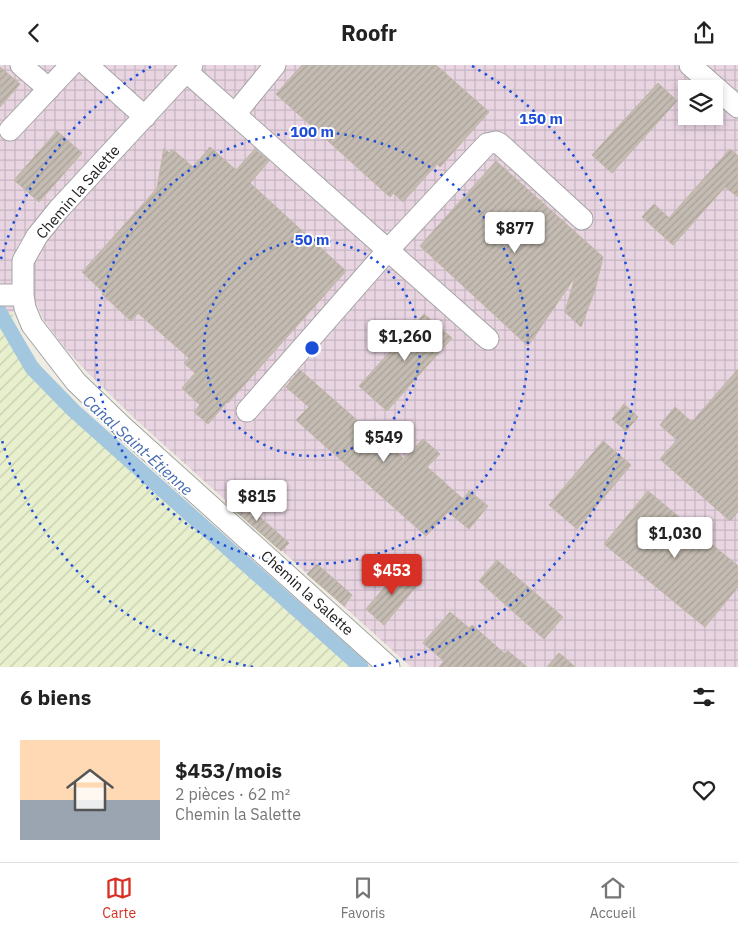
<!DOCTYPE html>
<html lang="fr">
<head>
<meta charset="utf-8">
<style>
  body { margin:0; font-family:"IBM Plex Sans",sans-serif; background:#f6f6f6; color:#222; height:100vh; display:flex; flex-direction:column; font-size:19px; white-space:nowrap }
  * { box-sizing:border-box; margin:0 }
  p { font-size:16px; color:#767676 }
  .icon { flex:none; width:28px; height:28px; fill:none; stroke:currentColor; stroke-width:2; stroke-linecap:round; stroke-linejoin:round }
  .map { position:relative; height:602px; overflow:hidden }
  .panel { display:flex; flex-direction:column; background:#fff; flex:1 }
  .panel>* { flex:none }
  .buttons { position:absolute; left:678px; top:15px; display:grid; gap:10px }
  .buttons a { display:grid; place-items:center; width:45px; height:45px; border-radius:0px; background:#fff; box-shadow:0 2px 8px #0003; font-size:25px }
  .price { position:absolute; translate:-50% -42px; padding:0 11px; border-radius:5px; background:#fff; color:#222; font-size:16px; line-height:32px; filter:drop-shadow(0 1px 2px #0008) }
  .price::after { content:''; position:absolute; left:50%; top:30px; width:15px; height:11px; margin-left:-8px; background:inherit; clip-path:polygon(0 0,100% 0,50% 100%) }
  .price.active { background:#d93025; color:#fff }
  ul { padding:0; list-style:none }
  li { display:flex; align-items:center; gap:15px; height:125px; padding:0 20px }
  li+li { border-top:1px solid #e0e0e0 }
  li span { display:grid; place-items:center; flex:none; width:140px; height:100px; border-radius:0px; color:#555 }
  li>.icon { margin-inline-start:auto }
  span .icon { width:60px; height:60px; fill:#fffc; stroke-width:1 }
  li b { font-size:21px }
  h2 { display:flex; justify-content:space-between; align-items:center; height:60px; padding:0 20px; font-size:21px }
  header { display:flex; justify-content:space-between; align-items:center; height:65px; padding:0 20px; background:#fff; font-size:22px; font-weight:800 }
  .dock { display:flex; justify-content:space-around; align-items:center; height:70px; border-top:1px solid #e0e0e0; background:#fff; font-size:14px; color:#767676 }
  .dock a { display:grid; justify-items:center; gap:2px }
  .dock .active { color:#d93025 }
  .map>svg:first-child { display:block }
</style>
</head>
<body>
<header><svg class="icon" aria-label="back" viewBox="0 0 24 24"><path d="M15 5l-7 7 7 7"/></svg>Roofr<svg class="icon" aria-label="share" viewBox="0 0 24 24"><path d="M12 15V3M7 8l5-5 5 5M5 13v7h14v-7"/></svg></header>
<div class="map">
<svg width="738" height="602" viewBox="0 0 738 602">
  <defs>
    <pattern id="industrial-grid" width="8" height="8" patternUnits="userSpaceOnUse" patternTransform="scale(1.25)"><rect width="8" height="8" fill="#e8d5e1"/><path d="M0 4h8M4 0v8" fill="none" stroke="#c7b6c1"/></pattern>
    <pattern id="farmland-furrows" width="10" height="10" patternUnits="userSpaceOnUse" patternTransform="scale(1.25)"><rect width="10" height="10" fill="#e7efcd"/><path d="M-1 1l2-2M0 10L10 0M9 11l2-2" fill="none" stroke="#c6ccb0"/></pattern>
    <pattern id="building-hatch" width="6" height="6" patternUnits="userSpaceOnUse" patternTransform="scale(1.25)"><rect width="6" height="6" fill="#c4bcb2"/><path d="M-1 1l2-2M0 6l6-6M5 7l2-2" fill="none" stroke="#a8a199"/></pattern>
  </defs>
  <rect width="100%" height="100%" fill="#efede3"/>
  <!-- industrial -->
  <path fill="url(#industrial-grid)" fill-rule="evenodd" d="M 0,0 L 738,0 L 738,602 L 411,602 L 134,353 L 87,307 L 63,281 L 43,254 L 37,240 L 12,247 L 0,252 ZM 686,24 L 714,24 L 714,51 L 686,51 Z"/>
  <!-- farmland -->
  <path fill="url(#farmland-furrows)" d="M 12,247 L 17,269 L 64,331 L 368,602 L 0,602 L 0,252 Z"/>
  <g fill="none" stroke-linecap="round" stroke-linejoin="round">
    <!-- canal -->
    <path stroke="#a2c7de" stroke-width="15" d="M 0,248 L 32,303 L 74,346 L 361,602"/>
  </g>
  <!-- building -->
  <path fill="url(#building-hatch)" stroke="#c1b6a5" d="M 302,0 L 436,0 L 489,47 L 440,102 L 437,99 L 403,137 L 393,128 L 390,132 L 276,29 Z
    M 0,2 L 20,19 L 0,42 Z
    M 658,18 L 677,36 L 612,108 L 592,90 Z
    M 57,66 L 82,88 L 39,137 L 14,115 Z
    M 210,82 L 236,105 L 255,84 L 269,96 L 250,118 L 346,206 L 228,338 L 227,337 L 208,359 L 194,347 L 200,340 L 182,323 L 195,308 L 184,298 L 189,293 L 138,248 L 131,256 L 102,229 L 103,227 L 82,207 L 152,129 L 157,123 L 164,83 L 169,88 L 172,84 L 193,102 Z
    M 730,84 L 738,91 L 738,132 L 725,122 L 673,180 L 642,152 L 654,139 L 669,153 Z
    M 496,96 L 603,192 L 595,225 L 581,262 L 565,247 L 575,212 L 528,281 L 420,181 Z
    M 424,249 L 452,273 L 387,346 L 359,321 Z
    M 738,304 L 738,447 L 730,456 L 660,394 L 677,375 L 660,360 L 675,342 L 692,357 Z
    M 300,305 L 392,386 L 393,384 L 404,394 L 423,374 L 440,389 L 427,402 L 463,434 L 469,426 L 488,441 L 469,464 L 448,447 L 426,471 L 296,355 L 309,342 L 286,322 Z
    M 624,339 L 638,352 L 626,366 L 612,354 Z
    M 603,376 L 631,400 L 577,464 L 549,440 Z
    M 648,426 L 738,501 L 738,522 L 705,562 L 604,479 Z
    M 233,428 L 289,478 L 281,486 L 225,437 Z
    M 497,495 L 563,552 L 544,574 L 479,516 Z
    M 317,499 L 352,530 L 344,541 L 307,509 Z
    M 401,503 L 419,518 L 384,560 L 366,544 Z
    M 450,547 L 469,563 L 472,560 L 505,589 L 508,586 L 527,602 L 439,602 L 444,596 L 423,578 Z
    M 559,588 L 564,592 L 575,602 L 547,602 Z"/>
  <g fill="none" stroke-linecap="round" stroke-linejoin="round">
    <defs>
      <path id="minor" d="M 21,0 L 49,24
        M 87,0 L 145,52
        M 192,0 L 58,145 L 37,171 L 23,196 L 23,230 L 25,243 L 32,260 L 76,317 L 124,363 L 389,602
        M 690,0 L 738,42
        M 186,6 L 488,274
        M 235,49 L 275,0
        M 10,65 L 71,0
        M 0,230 L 23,230
        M 247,346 L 388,185 L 487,79 L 496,77 L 500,79 L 582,154"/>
    </defs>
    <!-- minor casing -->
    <use href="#minor" stroke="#a4a4a4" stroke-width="23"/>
    <!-- minor -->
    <use href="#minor" stroke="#fff" stroke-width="21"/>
  </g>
  <!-- distance rings -->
  <g fill="none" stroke="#1d4ed8" stroke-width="2.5" stroke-dasharray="2.5 5">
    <circle cx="312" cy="283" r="108"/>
    <circle cx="312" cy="283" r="216"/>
    <path d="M253 602A324 324 0 0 1 1 372M1 194A324 324 0 0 1 152 1M472 1A324 324 0 0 1 371 602"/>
  </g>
  <g text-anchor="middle" stroke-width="4" stroke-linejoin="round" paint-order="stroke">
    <!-- street labels -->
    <g font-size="15" fill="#1d1d1d" stroke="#fff">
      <text transform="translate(78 127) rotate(-49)" y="5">Chemin la Salette</text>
      <text transform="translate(307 528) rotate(42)" y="5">Chemin la Salette</text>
    </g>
    <!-- water labels -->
    <g font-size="16" font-style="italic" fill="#476bb0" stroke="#fff">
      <text transform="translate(138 380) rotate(42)" y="6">Canal Saint-Étienne</text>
    </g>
  </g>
  <circle cx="312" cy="283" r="8" fill="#1d4ed8" stroke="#fff" stroke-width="2.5"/>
  <g font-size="15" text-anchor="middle" font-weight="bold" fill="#1d4ed8" stroke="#fff" stroke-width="4" stroke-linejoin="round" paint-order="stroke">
    <text x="541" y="59">150 m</text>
    <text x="312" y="72">100 m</text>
    <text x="312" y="180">50 m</text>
  </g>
</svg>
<div class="buttons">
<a><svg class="icon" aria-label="layers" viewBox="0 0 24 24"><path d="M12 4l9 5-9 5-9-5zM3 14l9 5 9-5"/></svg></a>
</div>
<b class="price" style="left:515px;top:189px">$877</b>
<b class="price" style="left:405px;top:297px">$1,260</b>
<b class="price" style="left:384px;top:398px">$549</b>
<b class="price" style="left:257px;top:457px">$815</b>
<b class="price" style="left:675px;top:494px">$1,030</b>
<b class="price active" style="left:392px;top:531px">$453</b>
</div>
<section class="panel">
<h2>6 biens<svg class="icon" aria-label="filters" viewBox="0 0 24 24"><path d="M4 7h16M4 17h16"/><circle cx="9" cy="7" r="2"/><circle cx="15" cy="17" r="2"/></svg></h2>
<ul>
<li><span style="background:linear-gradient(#ffd9b3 60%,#9aa5b1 0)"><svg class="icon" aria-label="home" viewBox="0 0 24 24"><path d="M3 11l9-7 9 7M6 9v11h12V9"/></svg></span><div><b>$453/mois</b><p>2 pièces · 62 m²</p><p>Chemin la Salette</p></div><svg class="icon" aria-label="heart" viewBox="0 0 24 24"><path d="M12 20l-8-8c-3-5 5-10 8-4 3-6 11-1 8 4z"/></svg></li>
</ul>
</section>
<nav class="dock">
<a class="active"><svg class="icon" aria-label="map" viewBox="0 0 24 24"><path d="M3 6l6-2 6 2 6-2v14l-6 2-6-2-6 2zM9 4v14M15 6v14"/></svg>Carte</a>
<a><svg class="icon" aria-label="saved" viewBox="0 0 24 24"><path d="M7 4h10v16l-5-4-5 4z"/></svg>Favoris</a>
<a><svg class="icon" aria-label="home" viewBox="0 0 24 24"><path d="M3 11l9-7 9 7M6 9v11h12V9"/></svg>Accueil</a>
</nav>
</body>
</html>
